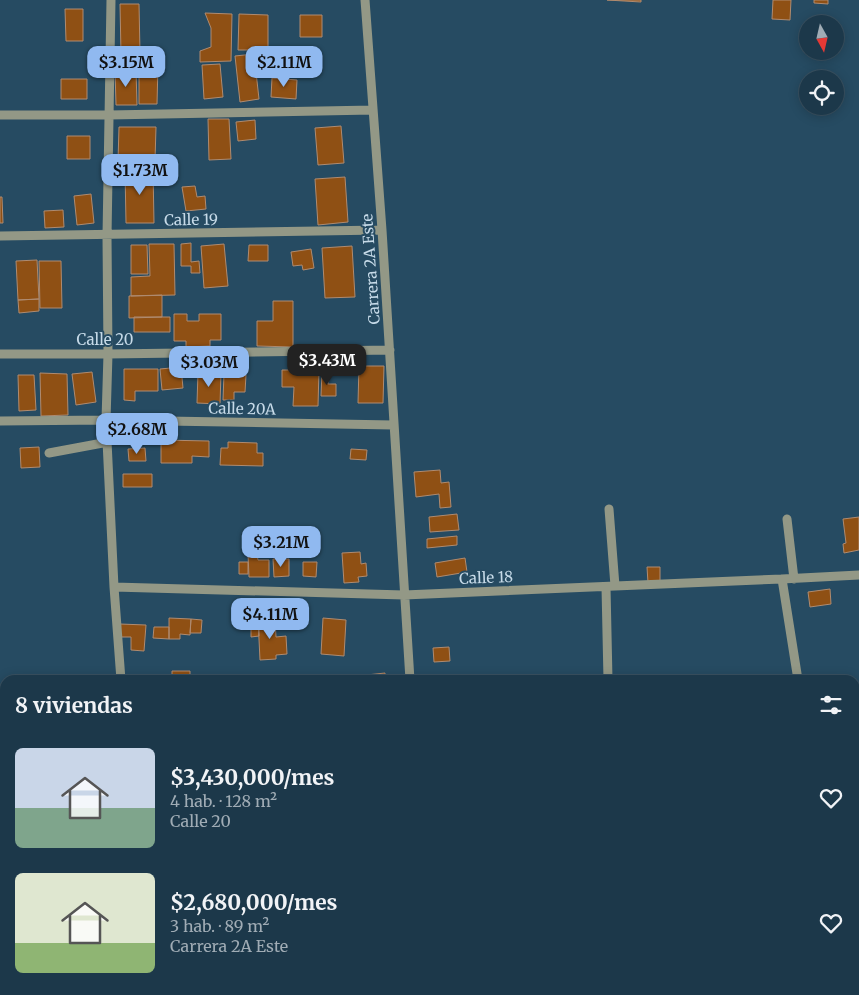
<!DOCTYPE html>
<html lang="es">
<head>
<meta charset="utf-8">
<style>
  body { margin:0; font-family:Merriweather,serif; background:#294354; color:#f1f3f6; height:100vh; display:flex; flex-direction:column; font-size:19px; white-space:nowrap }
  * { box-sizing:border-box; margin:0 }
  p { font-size:16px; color:#a0acb5 }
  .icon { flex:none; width:28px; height:28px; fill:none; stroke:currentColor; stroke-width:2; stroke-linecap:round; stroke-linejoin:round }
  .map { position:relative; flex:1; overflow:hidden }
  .panel { position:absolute; left:0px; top:675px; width:860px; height:320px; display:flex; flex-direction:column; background:#1c384a; border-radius:15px 15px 0 0; box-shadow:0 2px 12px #0003,0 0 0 1px #3a5262 }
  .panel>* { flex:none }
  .needle { width:32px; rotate:172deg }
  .tools { position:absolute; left:799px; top:15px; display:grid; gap:10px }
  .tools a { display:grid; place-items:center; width:45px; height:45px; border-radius:50%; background:#1c384a; box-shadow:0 2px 12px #0003,0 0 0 1px #3a5262; font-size:25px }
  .price { position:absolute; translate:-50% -42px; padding:0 11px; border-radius:10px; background:#90b9f0; color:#111; font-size:16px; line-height:32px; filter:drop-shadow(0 1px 2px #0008) }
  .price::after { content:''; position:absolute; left:50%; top:30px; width:15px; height:11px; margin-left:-8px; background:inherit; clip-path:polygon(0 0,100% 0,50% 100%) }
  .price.selected { background:#222; color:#fff }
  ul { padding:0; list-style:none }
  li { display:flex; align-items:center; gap:15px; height:125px; padding:0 15px }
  li span { display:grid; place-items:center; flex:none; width:140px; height:100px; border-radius:8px; color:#555 }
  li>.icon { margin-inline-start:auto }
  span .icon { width:60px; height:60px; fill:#fffc; stroke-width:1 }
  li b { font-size:21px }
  h2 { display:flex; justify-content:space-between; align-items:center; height:60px; padding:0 15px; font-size:21px }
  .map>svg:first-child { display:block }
</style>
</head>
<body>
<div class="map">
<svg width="859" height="995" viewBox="0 0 859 995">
  <rect width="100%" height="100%" fill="#264b62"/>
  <!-- building -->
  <path fill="#8f5014" stroke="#af8b70" d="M 607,0 L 641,0 L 641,2 Z
    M 773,0 L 791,0 L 790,20 L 772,19 Z
    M 814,0 L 828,0 L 828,4 L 814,3 Z
    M 120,4 L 139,4 L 140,53 L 121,54 Z
    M 65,9 L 83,9 L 83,41 L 66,41 Z
    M 205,13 L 232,14 L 231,61 L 200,62 L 200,51 L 211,47 L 211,28 Z
    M 239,14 L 268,15 L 268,50 L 238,50 Z
    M 300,15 L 322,15 L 322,37 L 300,37 Z
    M 254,54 L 259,99 L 240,102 L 235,56 Z
    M 220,64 L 223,97 L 204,99 L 202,65 Z
    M 139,65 L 158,65 L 157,104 L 139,104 Z
    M 115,70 L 136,70 L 137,105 L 116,105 Z
    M 272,78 L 297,80 L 296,99 L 271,97 Z
    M 61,79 L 87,79 L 87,99 L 61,99 Z
    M 208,119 L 229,119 L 231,159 L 209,160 Z
    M 255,120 L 256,139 L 238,141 L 236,122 Z
    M 341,126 L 344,163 L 318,165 L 315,128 Z
    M 119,127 L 156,127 L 155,160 L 118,161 Z
    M 67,136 L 90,136 L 90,159 L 67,159 Z
    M 125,170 L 153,170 L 154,223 L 126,223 Z
    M 345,177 L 348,222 L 318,225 L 315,179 Z
    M 195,186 L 197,197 L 205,196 L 206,209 L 186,211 L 182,187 Z
    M 91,194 L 94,223 L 77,225 L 74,196 Z
    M 0,197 L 2,197 L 3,223 L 0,223 Z
    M 63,210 L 64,227 L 45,228 L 44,211 Z
    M 191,243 L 191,262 L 199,261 L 200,273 L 191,273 L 191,266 L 181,266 L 181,244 Z
    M 149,244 L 174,244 L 175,295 L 131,296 L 131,277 L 150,276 Z
    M 224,244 L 228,286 L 204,288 L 201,246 Z
    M 131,245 L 147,245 L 148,274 L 131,274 Z
    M 249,245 L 268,245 L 268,261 L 248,261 Z
    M 352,246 L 355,297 L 325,298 L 322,248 Z
    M 311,249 L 314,268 L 303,270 L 302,265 L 293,266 L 291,252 Z
    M 37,260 L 39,299 L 18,300 L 16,261 Z
    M 39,261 L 61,261 L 62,308 L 40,308 Z
    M 162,295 L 162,317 L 129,318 L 129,296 Z
    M 39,299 L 39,311 L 19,313 L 18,300 Z
    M 273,301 L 293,301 L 293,347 L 257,346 L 257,321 L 273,321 Z
    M 174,314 L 187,314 L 187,321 L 199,321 L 199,314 L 221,314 L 221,340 L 210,340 L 210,346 L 186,347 L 186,341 L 174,341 Z
    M 134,317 L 170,317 L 170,332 L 134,332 Z
    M 359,366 L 384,366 L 383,403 L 358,403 Z
    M 181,367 L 183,388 L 162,390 L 160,369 Z
    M 124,369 L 158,369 L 158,391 L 135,391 L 135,401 L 124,400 Z
    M 282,370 L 319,370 L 318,406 L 293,406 L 294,387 L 282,387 Z
    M 322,371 L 328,371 L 328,384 L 336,384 L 336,396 L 321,396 Z
    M 92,372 L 96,402 L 76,405 L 72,374 Z
    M 40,373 L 67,374 L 68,415 L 41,416 Z
    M 198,373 L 221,373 L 220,404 L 197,403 Z
    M 224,374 L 246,375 L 245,392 L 234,392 L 234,400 L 223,400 Z
    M 18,375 L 34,375 L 36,410 L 19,411 Z
    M 161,440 L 209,441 L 209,457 L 192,456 L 192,463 L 161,463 Z
    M 228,442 L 257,443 L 257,453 L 263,453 L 263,466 L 220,465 L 221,448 L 228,448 Z
    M 39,447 L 40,467 L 21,468 L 20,448 Z
    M 145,448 L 146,461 L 129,461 L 128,449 Z
    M 351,449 L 367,450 L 366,460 L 350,459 Z
    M 440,470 L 441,483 L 449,482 L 451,507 L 440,508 L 439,494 L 416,497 L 414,472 Z
    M 123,474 L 152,474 L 152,487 L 123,487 Z
    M 457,514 L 459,530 L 430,532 L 429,517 Z
    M 859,517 L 859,550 L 844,553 L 843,544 L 846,543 L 843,519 Z
    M 457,536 L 457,545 L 427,548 L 427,539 Z
    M 268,538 L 269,551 L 254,552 L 253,539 Z
    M 360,552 L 361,564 L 366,563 L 367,576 L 358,577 L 359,582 L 344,583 L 342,553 Z
    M 248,554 L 257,554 L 258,560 L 269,560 L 269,577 L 249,577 Z
    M 465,558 L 467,572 L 437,577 L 435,563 Z
    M 273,559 L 289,559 L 289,576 L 274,577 Z
    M 239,562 L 248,562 L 248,574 L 239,574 Z
    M 303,562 L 317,562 L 316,577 L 303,576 Z
    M 647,567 L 660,567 L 660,582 L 648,583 Z
    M 830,589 L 831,604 L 810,607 L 808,592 Z
    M 169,618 L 191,619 L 190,635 L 180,634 L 180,639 L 169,639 Z
    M 275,618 L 276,637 L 286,636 L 287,654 L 276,655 L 276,659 L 260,660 L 258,619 Z
    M 323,618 L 346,620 L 344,656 L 321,654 Z
    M 191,619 L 202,620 L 201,633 L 190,633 Z
    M 120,624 L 146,625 L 144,651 L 131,650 L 131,637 L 120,637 Z
    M 154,627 L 169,627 L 169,639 L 153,638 Z
    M 251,627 L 259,627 L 259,636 L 251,637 Z
    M 449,647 L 450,661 L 434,662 L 433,648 Z
    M 172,671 L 190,671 L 190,680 L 172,680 Z
    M 385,673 L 385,680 L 348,680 L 348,677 Z"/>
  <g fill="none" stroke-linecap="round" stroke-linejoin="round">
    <!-- path -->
    <path stroke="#708da0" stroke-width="3" stroke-dasharray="4 2.5" stroke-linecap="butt" d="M 0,873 L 5,874
      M 0,948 L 5,946
      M 57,995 L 57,990
      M 813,995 L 818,990"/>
    <!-- minor -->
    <path stroke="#939886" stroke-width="9" d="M 111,0 L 107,236 L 108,354 L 106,420 L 114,587 L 121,680
      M 365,0 L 382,230 L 410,680
      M 0,115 L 109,115 L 373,110
      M 0,236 L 382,230
      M 0,354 L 108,354 L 390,350
      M 0,421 L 106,420 L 393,425
      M 49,453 L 108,442
      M 609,509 L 615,586
      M 787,519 L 794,579
      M 782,579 L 798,680
      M 114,587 L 404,595 L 782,579 L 859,575
      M 606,587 L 608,680
      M 855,906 L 859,905
      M 855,928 L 859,948
      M 150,990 L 151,995
      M 431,990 L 431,995
      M 619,990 L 620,995
      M 531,995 L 550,990"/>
  </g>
  <g text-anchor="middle" stroke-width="4" stroke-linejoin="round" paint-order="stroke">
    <!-- street labels -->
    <g font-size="15" fill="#c6dae8" stroke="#264b62">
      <text transform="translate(191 220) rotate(-1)" y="5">Calle 19</text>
      <text transform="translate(371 269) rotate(-94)" y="5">Carrera 2A Este</text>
      <text x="105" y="345">Calle 20</text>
      <text transform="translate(242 409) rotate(1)" y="5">Calle 20A</text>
      <text transform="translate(486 578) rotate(-2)" y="5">Calle 18</text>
    </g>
  </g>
</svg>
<div class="tools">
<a><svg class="needle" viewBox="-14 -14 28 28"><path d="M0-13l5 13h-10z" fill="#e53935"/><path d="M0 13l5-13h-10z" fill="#a0acb5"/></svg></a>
<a><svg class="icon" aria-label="locate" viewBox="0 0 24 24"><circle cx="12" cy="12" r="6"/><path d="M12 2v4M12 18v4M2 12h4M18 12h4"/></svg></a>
</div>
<b class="price" style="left:126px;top:88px">$3.15M</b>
<b class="price" style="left:284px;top:88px">$2.11M</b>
<b class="price" style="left:140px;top:196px">$1.73M</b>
<b class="price selected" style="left:327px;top:386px">$3.43M</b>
<b class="price" style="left:209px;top:388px">$3.03M</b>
<b class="price" style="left:137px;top:455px">$2.68M</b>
<b class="price" style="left:281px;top:568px">$3.21M</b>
<b class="price" style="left:270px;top:640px">$4.11M</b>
<section class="panel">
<h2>8 viviendas<svg class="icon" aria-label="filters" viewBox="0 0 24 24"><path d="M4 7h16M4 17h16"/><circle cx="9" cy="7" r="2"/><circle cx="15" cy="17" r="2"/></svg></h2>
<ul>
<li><span style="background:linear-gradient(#c9d6e8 60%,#7fa58c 0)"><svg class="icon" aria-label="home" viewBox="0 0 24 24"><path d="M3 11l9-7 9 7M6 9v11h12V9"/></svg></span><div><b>$3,430,000/mes</b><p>4 hab. · 128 m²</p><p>Calle 20</p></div><svg class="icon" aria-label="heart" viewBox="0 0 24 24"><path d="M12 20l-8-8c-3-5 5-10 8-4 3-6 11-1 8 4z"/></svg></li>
<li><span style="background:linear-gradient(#dfe7d0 70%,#8fb573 0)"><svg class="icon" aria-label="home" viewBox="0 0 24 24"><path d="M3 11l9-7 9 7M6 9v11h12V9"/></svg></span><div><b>$2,680,000/mes</b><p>3 hab. · 89 m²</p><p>Carrera 2A Este</p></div><svg class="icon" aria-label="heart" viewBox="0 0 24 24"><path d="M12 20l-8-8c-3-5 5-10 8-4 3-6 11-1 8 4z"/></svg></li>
</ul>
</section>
</div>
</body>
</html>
